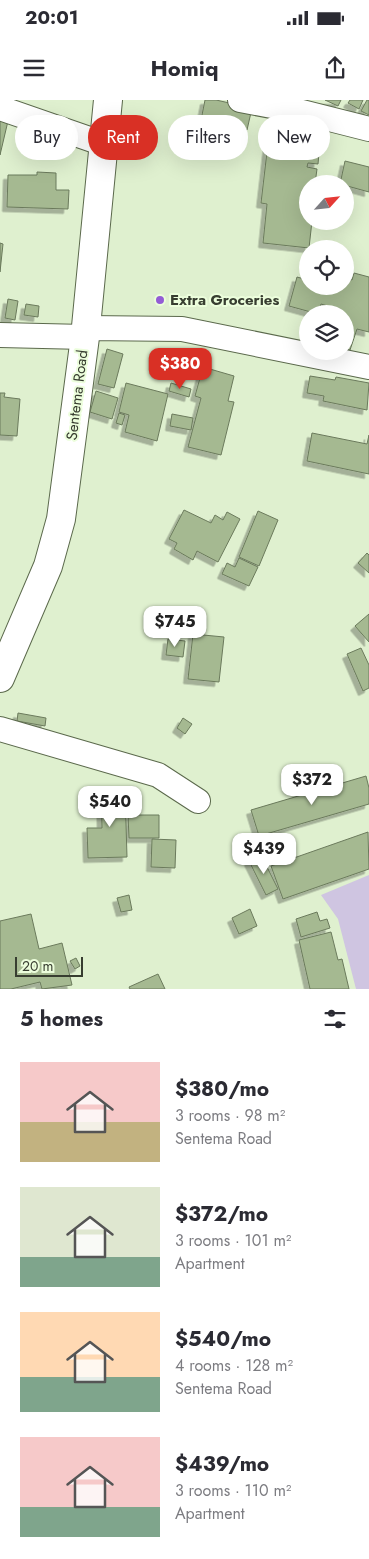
<!DOCTYPE html>
<html lang="en">
<head>
<meta charset="utf-8">
<style>
  body { margin:0; font-family:Jost,sans-serif; background:#f2f2f3; color:#2b2b33; height:100vh; display:flex; flex-direction:column; font-size:19px; white-space:nowrap }
  * { box-sizing:border-box; margin:0 }
  p { font-size:16px; color:#7c7c81 }
  .icon { flex:none; width:28px; height:28px; fill:none; stroke:currentColor; stroke-width:2; stroke-linecap:round; stroke-linejoin:round }
  .map { position:relative; height:889px; overflow:hidden }
  .details { display:flex; flex-direction:column; background:#fff; flex:1 }
  .details>* { flex:none }
  .guide { position:absolute; left:15px; top:15px; width:340px; height:45px; display:flex; gap:10px }
  .needle { width:32px; rotate:63deg }
  .buttons { position:absolute; left:299px; top:75px; display:grid; gap:10px }
  .buttons a { display:grid; place-items:center; width:55px; height:55px; border-radius:50%; background:#fff; box-shadow:0 5px 20px #0002; font-size:25px }
  .scale { position:absolute; left:15px; bottom:12px; width:68px; box-sizing:border-box; padding-left:5px; border:2px solid #373d30; border-top:0; font-size:14px; line-height:18px; white-space:nowrap; color:#373d30; -webkit-text-stroke:4px #ecfedc; paint-order:stroke }
  .price { position:absolute; translate:-50% -42px; padding:0 11px; border-radius:10px; background:#fff; color:#222; font-size:16px; line-height:32px; filter:drop-shadow(0 1px 2px #0008) }
  .price::after { content:''; position:absolute; left:50%; top:30px; width:15px; height:11px; margin-left:-8px; background:inherit; clip-path:polygon(0 0,100% 0,50% 100%) }
  .price.selected { background:#d93025; color:#fff }
  ul { padding:0; list-style:none }
  li { display:flex; align-items:center; gap:15px; height:125px; padding:0 20px }
  li span { display:grid; place-items:center; flex:none; width:140px; height:100px; border-radius:0px; color:#555 }
  li>.icon { margin-inline-start:auto }
  span .icon { width:60px; height:60px; fill:#fffc; stroke-width:1 }
  li b { font-size:21px }
  h2 { display:flex; justify-content:space-between; align-items:center; height:60px; padding:0 20px; font-size:21px }
  .chip { padding:0 18px; border-radius:22px; background:#fff; box-shadow:0 5px 20px #0002; font-size:18px; line-height:45px }
  .chip.selected { background:#d93025; color:#fff }
  .status { display:flex; justify-content:space-between; align-items:center; height:35px; padding:0 25px; background:#fff; direction:ltr }
  .status svg { height:14px; fill:currentColor }
  header { display:flex; justify-content:space-between; align-items:center; height:65px; padding:0 20px; background:#fff; font-size:22px; font-weight:700 }
  .map>svg:first-child { display:block }
</style>
</head>
<body>
<div class="status"><b>20:01</b><svg viewBox="0 0 49 12"><path d="M0 12V9h3v3zM5 12V6h3v6zM10 12V3h3v9zM15 12V0h3v12zM26 1h20v11H26zM47 4h2v5h-2z"/></svg></div>
<header><svg class="icon" aria-label="menu" viewBox="0 0 24 24"><path d="M4 6h16M4 12h16M4 18h16"/></svg>Homiq<svg class="icon" aria-label="share" viewBox="0 0 24 24"><path d="M12 15V3M7 8l5-5 5 5M5 13v7h14v-7"/></svg></header>
<div class="map">
<svg width="369" height="889" viewBox="0 0 369 889">
  <defs>
    <filter id="shadow"><feDropShadow dx="-4.5" dy="4.5" stdDeviation="0" flood-color="#0004"/></filter>
  </defs>
  <rect width="100%" height="100%" fill="#dff0cf"/>
  <!-- green -->
  <path fill="#cfc5e1" d="M 369,775 L 369,889 L 356,889 L 338,819 L 321,795 Z"/>
  <!-- building -->
  <path fill="#a5b991" stroke="#6b7a5c" filter="url(#shadow)" d="M 205,0 L 216,0 L 252,8 L 247,30 L 201,20 Z
    M 325,0 L 341,0 L 338,6 Z
    M 350,0 L 363,0 L 359,9 L 348,3 Z
    M 367,0 L 369,0 L 369,15 L 361,11 Z
    M 0,19 L 8,21 L 0,55 Z
    M 270,26 L 321,31 L 318,64 L 308,63 L 307,67 L 317,69 L 315,84 L 308,84 L 308,103 L 303,103 L 303,111 L 308,111 L 308,121 L 312,121 L 309,148 L 263,143 L 267,104 L 261,103 Z
    M 345,61 L 369,67 L 369,92 L 340,84 Z
    M 37,72 L 56,73 L 56,90 L 69,90 L 68,109 L 7,107 L 8,75 L 37,75 Z
    M 0,143 L 3,144 L 0,172 Z
    M 354,173 L 369,177 L 369,232 L 357,229 L 350,250 L 345,249 L 345,214 L 332,214 L 334,208 L 321,204 L 318,214 L 289,206 L 297,177 L 308,180 L 308,186 L 345,186 L 345,178 L 352,180 Z
    M 8,199 L 18,201 L 15,220 L 5,218 Z
    M 26,204 L 39,206 L 38,217 L 24,215 Z
    M 107,249 L 123,254 L 114,288 L 98,284 Z
    M 203,267 L 234,276 L 228,301 L 234,302 L 221,355 L 188,347 L 201,298 L 195,296 Z
    M 310,276 L 335,280 L 336,277 L 369,283 L 367,310 L 323,301 L 324,296 L 307,293 Z
    M 126,283 L 168,294 L 157,341 L 125,332 L 129,315 L 119,312 Z
    M 171,283 L 191,289 L 189,297 L 169,291 Z
    M 96,291 L 118,298 L 112,319 L 90,312 Z
    M 0,293 L 5,293 L 4,297 L 20,299 L 17,336 L 0,335 Z
    M 119,313 L 125,315 L 122,325 L 116,323 Z
    M 172,314 L 193,318 L 191,330 L 170,326 Z
    M 312,333 L 367,344 L 369,335 L 369,374 L 307,361 Z
    M 184,410 L 211,423 L 215,415 L 223,420 L 227,412 L 240,419 L 218,462 L 197,451 L 193,460 L 174,449 L 177,443 L 169,439 Z
    M 258,411 L 278,420 L 259,466 L 239,457 Z
    M 367,453 L 369,455 L 369,473 L 358,463 Z
    M 239,458 L 258,467 L 249,486 L 222,474 L 227,463 L 235,467 Z
    M 369,514 L 369,542 L 355,526 Z
    M 193,534 L 224,537 L 219,582 L 188,579 Z
    M 168,539 L 185,541 L 183,557 L 166,555 Z
    M 361,548 L 369,565 L 369,588 L 363,591 L 347,554 Z
    M 18,613 L 46,618 L 45,626 L 17,621 Z
    M 183,618 L 192,624 L 185,634 L 177,628 Z
    M 366,676 L 369,688 L 369,704 L 259,736 L 251,710 Z
    M 125,691 L 127,757 L 88,758 L 87,728 L 102,728 L 101,692 Z
    M 128,715 L 159,715 L 159,738 L 129,738 Z
    M 368,732 L 369,769 L 283,799 L 271,766 Z
    M 152,739 L 176,740 L 175,768 L 151,767 Z
    M 261,755 L 278,789 L 266,795 L 249,761 Z
    M 129,795 L 132,810 L 121,812 L 117,798 Z
    M 250,809 L 257,826 L 239,834 L 232,818 Z
    M 317,812 L 320,821 L 327,819 L 330,828 L 301,837 L 296,819 Z
    M 31,814 L 39,849 L 62,843 L 72,885 L 42,889 L 40,882 L 11,889 L 0,889 L 0,821 Z
    M 331,832 L 338,860 L 342,859 L 349,889 L 310,889 L 299,840 Z
    M 76,858 L 80,866 L 75,869 L 70,861 Z
    M 158,874 L 165,889 L 130,889 L 129,887 Z"/>
  <g fill="none" stroke-linecap="round" stroke-linejoin="round">
    <defs>
      <path id="street" d="M 240,0 L 298,11 L 369,29
        M 0,8 L 104,44
        M 86,228 L 182,229 L 369,267
        M 0,235 L 85,237
        M 0,629 L 158,675 L 198,701"/>
      <path id="secondary" d="M 0,578 L 48,466 L 61,419 L 85,237 L 108,0"/>
    </defs>
    <!-- street casing -->
    <use href="#street" stroke="#5b694c" stroke-width="26"/>
    <!-- secondary casing -->
    <use href="#secondary" stroke="#5b694c" stroke-width="30"/>
    <!-- street -->
    <use href="#street" stroke="#fff" stroke-width="24"/>
    <!-- secondary -->
    <use href="#secondary" stroke="#fff" stroke-width="28"/>
  </g>
  <!-- markers -->
  <circle fill="#935cd5" stroke="#ecfedc" stroke-width="2" cx="160" cy="200" r="5"/>
  <g text-anchor="middle" stroke-width="4" stroke-linejoin="round" paint-order="stroke">
    <!-- poi labels -->
    <g font-size="15" font-weight="bold" fill="#373d30" stroke="#ecfedc" text-anchor="start">
      <text x="170" y="205">Extra Groceries</text>
    </g>
    <!-- street labels -->
    <g font-size="15" fill="#373d30" stroke="#ecfedc">
      <text transform="translate(77 295) rotate(-83)" y="5">Sentema Road</text>
    </g>
  </g>
</svg>
<div class="buttons">
<a><svg class="needle" viewBox="-14 -14 28 28"><path d="M0-13l5 13h-10z" fill="#e53935"/><path d="M0 13l5-13h-10z" fill="#7c7c81"/></svg></a>
<a><svg class="icon" aria-label="locate" viewBox="0 0 24 24"><circle cx="12" cy="12" r="6"/><path d="M12 2v4M12 18v4M2 12h4M18 12h4"/></svg></a>
<a><svg class="icon" aria-label="layers" viewBox="0 0 24 24"><path d="M12 4l9 5-9 5-9-5zM3 14l9 5 9-5"/></svg></a>
</div>
<div class="scale">20 m</div>
<b class="price selected" style="left:180px;top:290px">$380</b>
<b class="price" style="left:175px;top:548px">$745</b>
<b class="price" style="left:312px;top:706px">$372</b>
<b class="price" style="left:110px;top:728px">$540</b>
<b class="price" style="left:264px;top:775px">$439</b>
<div class="guide">
<a class="chip">Buy</a>
<a class="chip selected">Rent</a>
<a class="chip">Filters</a>
<a class="chip">New</a>
</div>
</div>
<section class="details">
<h2>5 homes<svg class="icon" aria-label="filters" viewBox="0 0 24 24"><path d="M4 7h16M4 17h16"/><circle cx="9" cy="7" r="2"/><circle cx="15" cy="17" r="2"/></svg></h2>
<ul>
<li><span style="background:linear-gradient(#f6c9c9 60%,#c2b280 0)"><svg class="icon" aria-label="home" viewBox="0 0 24 24"><path d="M3 11l9-7 9 7M6 9v11h12V9"/></svg></span><div><b>$380/mo</b><p>3 rooms · 98 m²</p><p>Sentema Road</p></div></li>
<li><span style="background:linear-gradient(#dfe7d0 70%,#7fa58c 0)"><svg class="icon" aria-label="home" viewBox="0 0 24 24"><path d="M3 11l9-7 9 7M6 9v11h12V9"/></svg></span><div><b>$372/mo</b><p>3 rooms · 101 m²</p><p>Apartment</p></div></li>
<li><span style="background:linear-gradient(#ffd9b3 65%,#7fa58c 0)"><svg class="icon" aria-label="home" viewBox="0 0 24 24"><path d="M3 11l9-7 9 7M6 9v11h12V9"/></svg></span><div><b>$540/mo</b><p>4 rooms · 128 m²</p><p>Sentema Road</p></div></li>
<li><span style="background:linear-gradient(#f6c9c9 70%,#7fa58c 0)"><svg class="icon" aria-label="home" viewBox="0 0 24 24"><path d="M3 11l9-7 9 7M6 9v11h12V9"/></svg></span><div><b>$439/mo</b><p>3 rooms · 110 m²</p><p>Apartment</p></div></li>
</ul>
</section>
</body>
</html>
